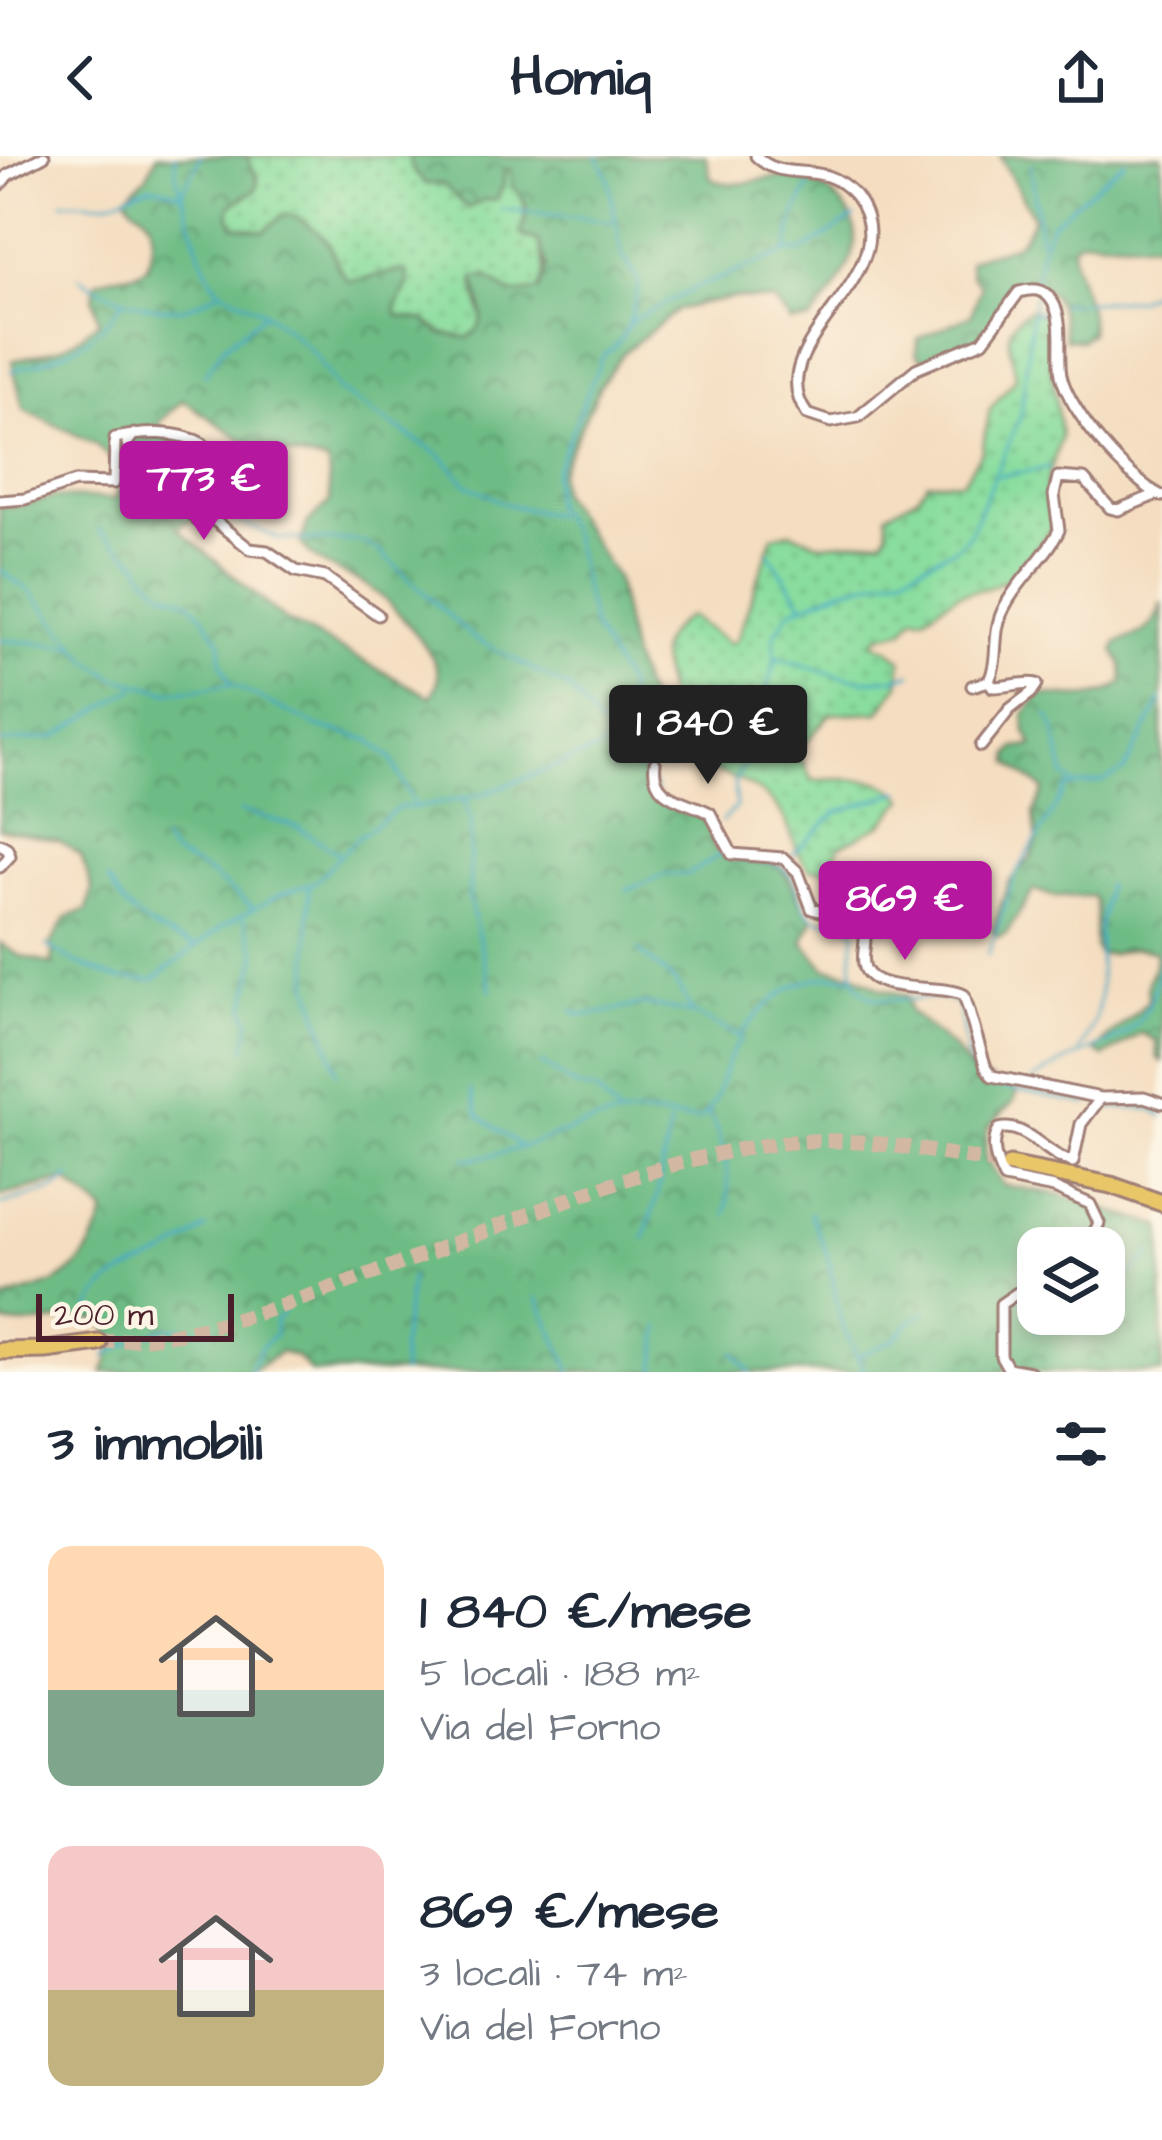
<!DOCTYPE html>
<html lang="it">
<head>
<meta charset="utf-8">
<style>
  body { margin:0; font-family:"Architects Daughter",sans-serif; background:#f6f6f7; color:#1f2937; height:100vh; display:flex; flex-direction:column; font-size:45px; white-space:nowrap }
  * { box-sizing:border-box; margin:0 }
  p { font-size:39px; color:#747a83 }
  .icon { flex:none; width:66px; height:66px; fill:none; stroke:currentColor; stroke-width:2; stroke-linecap:round; stroke-linejoin:round }
  .map { position:relative; height:1216px; overflow:hidden }
  .details { display:flex; flex-direction:column; background:#fff; flex:1 }
  .details>* { flex:none }
  .controls { position:absolute; left:1017px; top:1071px; display:grid; gap:24px }
  .controls a { display:grid; place-items:center; width:108px; height:108px; border-radius:24px; background:#fff; box-shadow:0 6px 18px #0003; font-size:60px }
  .scale { position:absolute; left:36px; bottom:30px; width:198px; box-sizing:border-box; padding-left:12px; border:6px solid #4a1f2b; border-top:0; font-size:33px; line-height:42px; white-space:nowrap; color:#4a1f2b; -webkit-text-stroke:9px #fcf5e5; paint-order:stroke }
  .price { position:absolute; translate:-50% -102px; padding:0 27px; border-radius:12px; background:#b5179e; color:#fff; font-size:39px; line-height:78px; filter:drop-shadow(0 3px 6px #0008) }
  .price::after { content:''; position:absolute; left:50%; top:72px; width:36px; height:27px; margin-left:-18px; background:inherit; clip-path:polygon(0 0,100% 0,50% 100%) }
  .price.on { background:#222; color:#fff }
  ul { padding:0; list-style:none }
  li { display:flex; align-items:center; gap:36px; height:300px; padding:0 48px }
  li span { display:grid; place-items:center; flex:none; width:336px; height:240px; border-radius:24px; color:#555 }
  li>.icon { margin-inline-start:auto }
  span .icon { width:144px; height:144px; fill:#fffc; stroke-width:1 }
  li b { font-size:51px }
  h2 { display:flex; justify-content:space-between; align-items:center; height:144px; padding:0 48px; font-size:51px }
  header { display:flex; justify-content:space-between; align-items:center; height:156px; padding:0 48px; background:#fff; font-size:54px; font-weight:800 }
  .map>svg:first-child { display:block }
</style>
</head>
<body>
<header><svg class="icon" aria-label="back" viewBox="0 0 24 24"><path d="M15 5l-7 7 7 7"/></svg>Homiq<svg class="icon" aria-label="share" viewBox="0 0 24 24"><path d="M12 15V3M7 8l5-5 5 5M5 13v7h14v-7"/></svg></header>
<div class="map">
<svg width="1162" height="1216" viewBox="0 0 1162 1216">
  <defs>
    <pattern id="grass-dots" width="8" height="8" patternUnits="userSpaceOnUse" patternTransform="scale(3)"><rect width="8" height="8" fill="#89dd9e"/><path d="M2 2h.1M6 6h.1" fill="none" stroke="#78bd88" stroke-width="1.8" stroke-linecap="round"/></pattern>
    <pattern id="forest-crowns" width="20" height="18" patternUnits="userSpaceOnUse" patternTransform="scale(3)"><rect width="20" height="18" fill="#6ebc85"/><path d="M2 6a3 3 0 1 1 6 0M12 15a3 3 0 1 1 6 0" fill="none" stroke="#5c986d"/></pattern>
  </defs>
  <rect width="100%" height="100%" fill="#fcf5e5"/>
  <filter id="ink" filterUnits="userSpaceOnUse"><feTurbulence type="fractalNoise" baseFrequency=".00833" numOctaves="2"/><feDisplacementMap in="SourceGraphic" scale="24" xChannelSelector="R" yChannelSelector="G"/><feConvolveMatrix kernelMatrix="1 2 1 2 8 2 1 2 1" color-interpolation-filters="sRGB"/></filter>
  <filter id="wash" filterUnits="userSpaceOnUse"><feTurbulence type="fractalNoise" baseFrequency=".004" numOctaves="4" result="noise"/><feDisplacementMap in="SourceGraphic" scale="48" xChannelSelector="R" yChannelSelector="G"/><feGaussianBlur stdDeviation="2.7" result="paint"/><feColorMatrix in="noise" values="0 0 0 0 0 0 0 0 0 0 0 0 0 0 0 0 0 1.4 0 .05"/><feComposite in="paint" operator="in"/></filter>
  <g filter="url(#wash)">
    <rect width="100%" height="100%" fill="#f4ddc0"/>
    <!-- grass -->
    <path fill="url(#grass-dots)" stroke="#6a7e64" stroke-width="3" d="M 247,0 L 408,0 L 413,15 L 443,28 L 469,52 L 503,31 L 505,13 L 514,16 L 513,29 C 530,46 524,59 524,81 L 539,86 C 544,108 548,115 539,135 L 511,138 L 487,120 L 474,126 L 484,168 L 468,182 L 441,177 L 424,164 L 398,160 L 396,152 L 408,128 L 407,116 C 391,112 369,126 348,125 C 336,112 337,98 326,86 C 319,77 309,72 301,63 L 264,75 L 234,70 L 229,58 L 230,50 L 256,34 L 258,25 Z
      M 1031,153 L 1044,161 L 1061,281 L 1047,326 L 1046,348 L 1053,371 L 1014,420 L 988,432 L 958,438 L 923,461 L 914,460 L 904,474 L 878,480 L 874,487 L 889,493 L 902,504 L 899,529 L 879,556 L 830,558 L 798,596 L 812,624 C 844,624 883,617 905,643 L 881,669 L 840,690 L 828,714 L 809,713 C 793,694 792,672 779,654 C 756,622 705,615 671,598 C 668,581 671,565 669,548 C 666,508 642,492 689,460 L 730,488 L 737,483 L 773,380 L 790,376 L 822,388 L 883,383 L 888,375 L 887,358 L 918,340 L 928,326 L 963,325 L 982,295 L 990,253 L 1016,222 C 1012,188 996,174 1031,153 Z"/>
    <!-- forest -->
    <path fill="url(#forest-crowns)" stroke="#5c6e58" stroke-width="3" fill-rule="evenodd" d="M 157,0 L 247,0 C 266,41 257,29 230,50 L 229,58 L 234,70 L 264,75 L 284,58 C 301,60 328,80 333,97 C 338,110 338,114 348,124 C 369,126 391,112 407,116 L 408,128 L 396,152 L 398,160 L 424,164 L 440,177 L 468,182 C 495,164 477,148 475,122 L 487,120 L 511,138 L 539,135 L 547,111 L 539,86 L 520,78 C 527,62 531,44 514,33 L 510,13 L 505,14 L 503,31 L 496,43 L 483,44 L 468,52 L 443,28 L 426,28 L 413,15 L 408,0 L 706,0 L 711,23 C 743,36 764,17 794,22 C 827,28 863,56 854,93 C 847,121 827,144 810,165 L 791,166 L 774,145 L 733,142 L 679,153 L 624,196 L 600,229 L 559,317 L 560,336 L 616,421 L 632,503 L 653,555 L 642,617 L 648,630 L 666,647 L 704,663 C 708,671 710,681 714,690 C 729,717 764,698 783,715 C 795,727 797,748 813,763 L 803,786 L 826,812 L 855,818 L 882,833 L 907,840 L 910,856 L 954,893 L 972,917 L 1017,935 L 1014,945 L 987,973 L 985,1001 L 1003,1029 L 1058,1038 L 1162,1071 L 1162,1216 L 1039,1216 L 1012,1208 L 1002,1216 L 311,1216 L 297,1201 L 281,1196 L 250,1216 L 103,1216 C 113,1197 115,1183 103,1165 C 67,1156 32,1176 2,1166 L 0,1146 C 17,1136 38,1135 55,1126 C 84,1112 96,1085 105,1056 L 65,1024 L 0,1040 L 0,787 L 18,799 L 53,809 L 51,788 L 67,761 L 87,754 L 92,733 L 81,699 L 58,685 L 0,673 L 0,350 L 21,350 L 54,341 L 115,343 L 127,319 L 95,288 L 23,253 L 12,205 L 57,193 L 77,183 L 99,165 L 93,142 L 96,126 C 112,116 131,123 147,111 C 151,97 157,73 147,61 C 139,51 131,53 126,40 L 146,21 ZM 183,244 L 253,291 L 328,307 L 330,345 L 307,368 L 301,387 C 316,412 349,416 372,433 C 391,447 441,499 438,523 C 438,530 433,535 431,541 L 284,463 L 177,372 L 223,346 L 187,316 L 159,267 ZM 1038,1092 L 1104,1092 L 1104,1158 L 1038,1158 Z
      M 1000,0 L 1162,0 L 1162,88 L 1084,83 L 1074,87 C 1067,112 1095,144 1090,177 L 1081,184 L 1065,183 C 1062,156 1059,135 1031,125 C 1002,131 1001,168 978,183 C 963,193 939,200 922,204 L 916,197 L 918,183 L 971,159 L 981,129 L 971,119 L 969,105 C 995,88 1020,103 1033,61 Z
      M 1162,446 L 1162,906 L 1157,901 L 1156,885 L 1141,877 L 1104,901 L 1096,896 C 1107,877 1134,863 1149,843 C 1142,825 1158,813 1156,796 C 1126,786 1119,802 1098,798 C 1088,780 1103,756 1092,740 L 1058,741 L 1034,734 L 1006,778 L 998,781 L 992,775 L 1008,727 L 1031,702 L 1037,686 L 1034,657 L 1044,634 L 1010,607 L 1010,598 L 1016,592 L 1033,590 L 1026,576 L 1024,558 L 1040,538 C 1070,540 1099,547 1123,526 L 1122,509 L 1114,494 L 1118,486 C 1144,478 1154,473 1162,446 Z"/>
    <g fill="none" stroke-linecap="round" stroke-linejoin="round">
      <!-- stream -->
      <path stroke="#45aac5" stroke-width="3" d="M 175,0 L 176,18 L 201,100 L 212,124 L 221,134 L 266,157 L 294,179 L 315,199 L 339,235 L 441,300 L 468,329 L 506,348 L 555,359
        M 597,0 L 608,21 L 622,98 L 639,126 C 633,154 628,187 603,199 L 554,318 L 553,347 L 572,379 L 593,471 L 627,530 L 631,585 L 637,604 L 656,633
        M 1031,9 L 1040,85
        M 182,37 L 201,0
        M 63,46 C 77,44 90,48 104,46 C 140,42 135,19 180,38
        M 501,53 L 612,65
        M 787,95 L 794,60 L 809,31
        M 79,121 C 107,139 149,157 183,152 C 196,150 208,141 220,135
        M 1035,127 L 1041,93 L 1051,68 L 1125,5
        M 1061,148 L 1138,143 L 1162,131
        M 1031,160 L 1049,150
        M 627,172 L 633,164 L 700,130 L 792,94 L 800,97 L 855,61
        M 11,215 C 61,200 94,190 123,144
        M 205,219 L 222,192 L 264,158
        M 136,296 L 158,307 L 218,356 L 280,383 L 360,385 L 379,395 L 472,481 L 570,533 L 599,570 L 630,584
        M 999,320 L 1049,312
        M 98,373 L 139,407 L 144,417 L 161,434 L 189,445 L 204,461 L 221,487 L 221,506 L 231,528
        M 769,397 L 802,447
        M 0,414 L 32,437 L 88,504 L 116,522 L 169,536 L 232,529 L 319,571 L 370,584 L 391,602 L 415,651
        M 0,484 L 76,490
        M 777,502 C 830,514 855,534 911,518
        M 1049,560 C 1058,574 1059,602 1065,621 L 1073,626
        M 0,587 L 56,581 L 136,531
        M 464,643 L 471,665 L 469,741 L 491,834
        M 240,655 L 297,671 L 339,698
        M 722,665 L 736,651 L 734,627 L 743,610 L 775,507 L 774,480 L 790,455 L 843,433 L 903,418 L 955,392 L 969,379 L 1021,259 L 1034,139
        M 718,682 L 728,699
        M 162,685 L 173,699 L 206,715 L 253,752
        M 791,700 L 837,656 L 901,635
        M 737,703 C 752,706 773,704 785,713 C 801,725 797,754 817,763 C 831,768 842,764 855,774 C 855,789 849,806 855,822 C 868,864 932,829 959,849 C 965,877 962,915 988,929 L 1088,948
        M 108,724 C 130,765 151,772 193,790
        M 309,730 L 309,827 L 337,916
        M 626,735 L 663,719 L 689,718 L 723,697
        M 244,763 L 257,798 L 245,854 L 250,864 L 245,893
        M 47,790 L 76,807 L 118,823 L 153,824 L 223,770 L 279,739 L 315,726 L 357,682 L 400,651 L 416,652 L 480,639 L 603,592 L 633,596
        M 638,794 L 675,826 L 693,857
        M 988,799 L 1014,722 L 1067,631 L 1104,625 L 1124,615 L 1162,543
        M 572,854 L 579,859 L 595,858 L 644,848 L 694,858 L 738,880
        M 1080,896 L 1095,865 L 1100,841 L 1099,775 L 1107,729
        M 541,907 L 575,930 L 597,936 L 620,961
        M 1034,924 C 1104,876 1150,900 1162,795
        M 471,934 L 479,960 L 519,989
        M 1099,952 L 1153,953 L 1162,960
        M 709,957 C 723,985 733,1027 726,1058
        M 464,1003 C 523,999 580,963 636,959 C 657,958 679,964 701,963 C 727,937 717,910 741,884 L 740,879 C 771,841 799,815 853,821
        M 0,1049 L 55,1033 L 71,1020
        M 810,1057 L 828,1101 L 841,1167 L 865,1216
        M 644,1083 L 657,1041 L 670,966
        M 537,1141 L 571,1216
        M 1104,1141 L 1153,1097
        M 87,1164 C 96,1121 131,1116 165,1099 C 180,1091 192,1081 206,1072
        M 1036,1174 L 1077,1158
        M 733,1196 L 750,1216
        M 105,1200 C 127,1188 152,1172 178,1172 C 193,1172 202,1177 216,1172
        M 859,1200 L 896,1182 L 911,1165 L 926,1156
        M 250,1216 L 260,1192 L 275,1178 L 275,1165 L 283,1157
        M 403,1216 L 401,1193 L 411,1121
        M 655,1216 L 660,1170"/>
    </g>
  </g>
  <g filter="url(#ink)">
    <g fill="none" stroke-linecap="round" stroke-linejoin="round">
      <!-- highway-tunnel -->
      <path stroke="#d2b7a2" stroke-width="15" stroke-dasharray="15 8" stroke-linecap="butt" d="M 99,1187 C 126,1184 154,1182 181,1177 C 249,1164 317,1137 382,1114 C 515,1068 642,1003 783,987 C 860,978 935,997 1010,1009"/>
      <defs>
        <path id="minor" d="M 756,0 C 786,30 820,0 855,39 C 916,119 755,186 807,258 L 831,266 L 858,261 L 916,213 L 983,185 L 1019,136 C 1033,132 1044,132 1052,145 C 1065,164 1057,197 1061,219 C 1069,256 1129,325 1162,340
          M 0,29 L 8,19 L 44,0
          M 134,278 L 127,287 L 133,306 L 163,345 L 166,340 L 159,328 L 163,322 L 197,364 L 203,361 L 199,346 L 215,365 L 250,393 L 267,395 L 296,415 L 325,421 L 378,459
          M 0,345 L 25,343 L 75,326 L 114,327 L 115,282 C 142,276 178,274 203,288
          M 989,525 C 1000,502 991,476 1004,452 C 1018,423 1046,402 1059,374 L 1054,339 L 1058,321 L 1084,323 L 1110,352 L 1118,354 L 1155,339
          M 972,530 L 989,525 L 993,531 C 1009,531 1025,525 1037,528 L 1031,537 L 1010,553 L 981,590
          M 655,607 C 650,643 685,644 710,657 L 732,698 L 783,702 L 798,716 L 812,753 L 846,761 L 864,774 C 868,786 860,800 865,812 C 875,839 941,827 964,839 L 986,912 L 992,920 L 1101,942 L 1144,941 L 1162,947
          M 0,688 L 7,692 L 10,700 L 0,711
          M 1087,1092 L 1099,1067 L 1090,1048 L 1054,1032 L 1004,1022 C 996,1006 990,989 999,973 C 1026,966 1046,1000 1073,1006 L 1081,968 L 1100,943
          M 1030,1216 L 1008,1212 L 1001,1200 L 1001,1148 L 1017,1137 L 1038,1141"/>
        <path id="highway" d="M 1010,1009 L 1111,1029 L 1162,1047
          M 0,1195 L 46,1194 L 99,1187"/>
      </defs>
      <!-- minor casing -->
      <use href="#minor" stroke="#9f7e76" stroke-width="15"/>
      <!-- highway casing -->
      <use href="#highway" stroke="#9f7e76" stroke-width="21"/>
      <!-- minor -->
      <use href="#minor" stroke="#fff" stroke-width="9"/>
      <!-- highway -->
      <use href="#highway" stroke="#e9c769" stroke-width="15"/>
    </g>
  </g>
</svg>
<div class="controls">
<a><svg class="icon" aria-label="layers" viewBox="0 0 24 24"><path d="M12 4l9 5-9 5-9-5zM3 14l9 5 9-5"/></svg></a>
</div>
<div class="scale">200 m</div>
<b class="price" style="left:204px;top:387px">773 €</b>
<b class="price on" style="left:708px;top:631px">1 840 €</b>
<b class="price" style="left:905px;top:807px">869 €</b>
</div>
<section class="details">
<h2>3 immobili<svg class="icon" aria-label="filters" viewBox="0 0 24 24"><path d="M4 7h16M4 17h16"/><circle cx="9" cy="7" r="2"/><circle cx="15" cy="17" r="2"/></svg></h2>
<ul>
<li><span style="background:linear-gradient(#ffd9b3 60%,#7fa58c 0)"><svg class="icon" aria-label="home" viewBox="0 0 24 24"><path d="M3 11l9-7 9 7M6 9v11h12V9"/></svg></span><div><b>1 840 €/mese</b><p>5 locali · 188 m²</p><p>Via del Forno</p></div></li>
<li><span style="background:linear-gradient(#f6c9c9 60%,#c2b280 0)"><svg class="icon" aria-label="home" viewBox="0 0 24 24"><path d="M3 11l9-7 9 7M6 9v11h12V9"/></svg></span><div><b>869 €/mese</b><p>3 locali · 74 m²</p><p>Via del Forno</p></div></li>
</ul>
</section>
</body>
</html>
